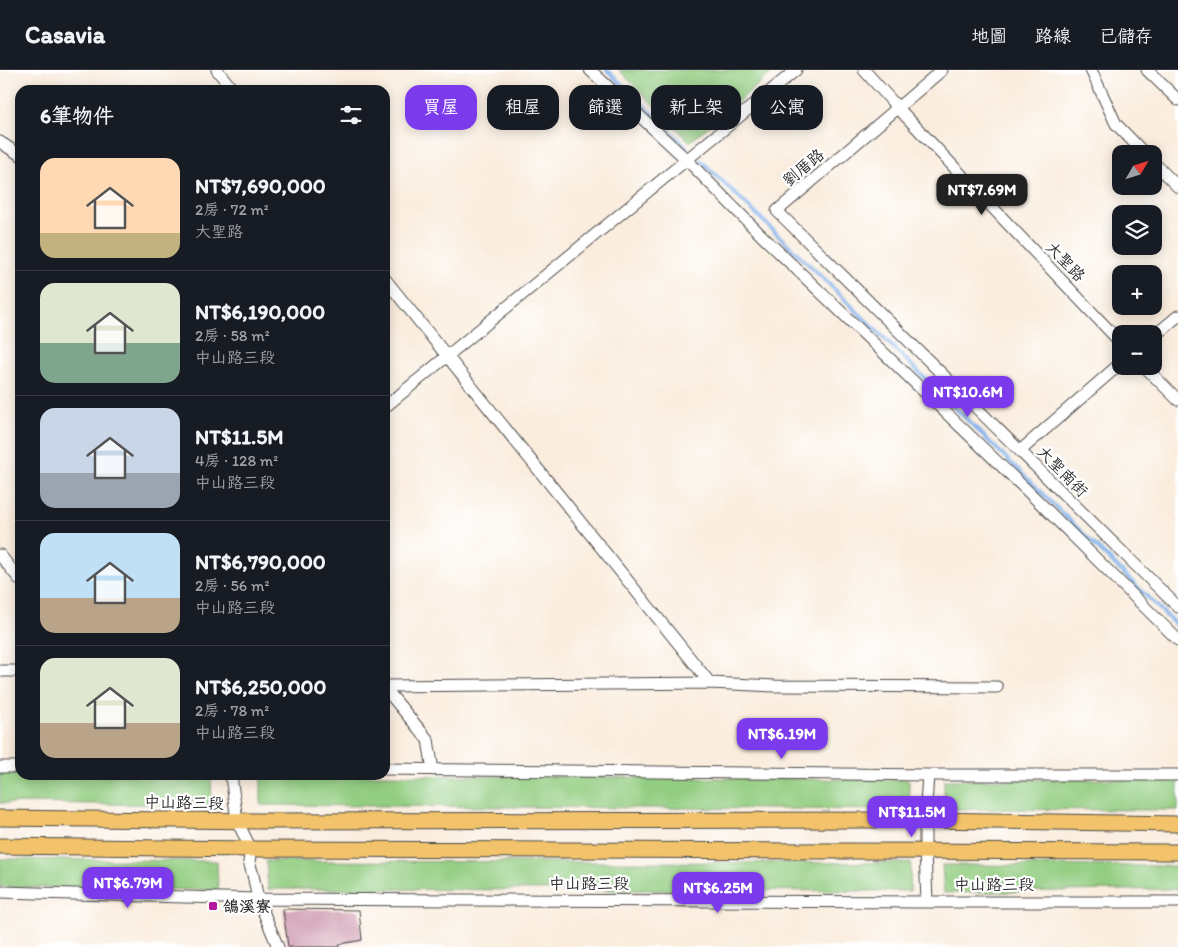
<!DOCTYPE html>
<html lang="zh-TW">
<head>
<meta charset="utf-8">
<style>
  body { margin:0; font-family:Itim,"LXGW WenKai TC",sans-serif; background:#242831; color:#f1f3f6; height:100vh; display:flex; flex-direction:column; font-size:19px; white-space:nowrap }
  * { box-sizing:border-box; margin:0 }
  p { font-size:16px; color:#9ea1a6 }
  .icon { flex:none; width:28px; height:28px; fill:none; stroke:currentColor; stroke-width:2; stroke-linecap:round; stroke-linejoin:round }
  .map { position:relative; flex:1; overflow:hidden }
  .sheet { position:absolute; left:15px; top:15px; width:375px; height:695px; display:flex; flex-direction:column; background:#171b24; border-radius:15px; box-shadow:0 2px 12px #0003 }
  .sheet>* { flex:none }
  .banner { position:absolute; left:405px; top:15px; width:475px; height:45px; display:flex; gap:10px }
  .needle { width:32px; rotate:52deg }
  .controls { position:absolute; left:1112px; top:75px; display:grid; gap:10px }
  .controls a { display:grid; place-items:center; width:50px; height:50px; border-radius:10px; background:#171b24; box-shadow:0 2px 12px #0003; font-size:25px }
  .price { position:absolute; translate:-50% -42px; padding:0 11px; border-radius:10px; background:#7c3aed; color:#fff; font-size:16px; line-height:32px; filter:drop-shadow(0 1px 2px #0008) }
  .price::after { content:''; position:absolute; left:50%; top:30px; width:15px; height:11px; margin-left:-8px; background:inherit; clip-path:polygon(0 0,100% 0,50% 100%) }
  .price.on { background:#222; color:#fff }
  ul { padding:0; list-style:none }
  li { display:flex; align-items:center; gap:15px; height:125px; padding:0 25px }
  li+li { border-top:1px solid #363941 }
  li span { display:grid; place-items:center; flex:none; width:140px; height:100px; border-radius:15px; color:#555 }
  li>.icon { margin-inline-start:auto }
  span .icon { width:60px; height:60px; fill:#fffc; stroke-width:1 }
  li b { font-size:21px }
  h2 { display:flex; justify-content:space-between; align-items:center; height:60px; padding:0 25px; font-size:21px }
  .pill { padding:0 18px; border-radius:15px; background:#171b24; box-shadow:0 2px 12px #0003; font-size:18px; line-height:45px }
  .pill.on { background:#7c3aed; color:#fff }
  header { display:flex; align-items:center; gap:30px; box-sizing:border-box; height:70px; padding:0 25px; background:#171b24; border-bottom:1px solid #363941 }
  header strong { font-size:24px }
  nav { display:flex; gap:28px; margin-inline-start:auto; font-size:18px }
  .map>svg:first-child { display:block }
</style>
</head>
<body>
<header>
<strong>Casavia</strong>
<nav><a>地圖</a><a>路線</a><a>已儲存</a></nav>
</header>
<div class="map">
<svg width="1178" height="877" viewBox="0 0 1178 877">
  <rect width="100%" height="100%" fill="#fff"/>
  <filter id="ink" filterUnits="userSpaceOnUse"><feTurbulence type="fractalNoise" baseFrequency=".02" numOctaves="2"/><feDisplacementMap in="SourceGraphic" scale="10" xChannelSelector="R" yChannelSelector="G"/><feConvolveMatrix kernelMatrix="1 2 1 2 8 2 1 2 1" color-interpolation-filters="sRGB"/></filter>
  <filter id="wash" filterUnits="userSpaceOnUse"><feTurbulence type="fractalNoise" baseFrequency=".0096" numOctaves="4" result="noise"/><feDisplacementMap in="SourceGraphic" scale="20" xChannelSelector="R" yChannelSelector="G"/><feGaussianBlur stdDeviation="1.12" result="paint"/><feColorMatrix in="noise" values="0 0 0 0 0 0 0 0 0 0 0 0 0 0 0 0 0 1.4 0 .05"/><feComposite in="paint" operator="in"/></filter>
  <g filter="url(#wash)">
    <rect width="100%" height="100%" fill="#faedde"/>
    <!-- green -->
    <path fill="#93cd81" stroke="#5f7c56" d="M 619,0 L 775,0 L 690,72 Z
      M 0,702 L 20,702 L 20,705 L 211,705 L 212,735 L 0,733 Z
      M 261,705 L 374,705 L 909,710 L 909,740 L 261,735 Z
      M 1178,709 L 1178,740 L 944,739 L 944,710 Z
      M 0,789 L 217,791 L 218,820 L 0,817 Z
      M 266,791 L 911,793 L 910,821 L 268,819 Z
      M 942,795 L 1178,796 L 1178,819 L 944,823 Z"/>
    <g fill="none" stroke-linecap="round" stroke-linejoin="round">
      <!-- stream -->
      <path stroke="#7fb1eb" stroke-width="4" d="M 607,0 L 686,77
        M 701,91 L 830,215 L 1178,557"/>
    </g>
    <g id="blocks">
      <!-- building -->
      <path fill="#cd99ae" d="M 283,839 L 359,840 L 362,870 L 340,874 L 339,877 L 288,877 Z"/>
    </g>
  </g>
  <g filter="url(#ink)">
    <use href="#blocks" fill-opacity="0" stroke="#4a4846" stroke-width="1"/>
    <g fill="none" stroke-linecap="round" stroke-linejoin="round">
      <defs>
        <path id="minor" d="M 217,0 L 233,20
          M 590,0 L 687,90 L 761,165 L 1041,434 L 1178,570
          M 864,0 L 898,38 L 1121,273
          M 942,0 L 777,141 L 1178,537
          M 1091,0 L 1116,54 L 1145,84
          M 1147,0 L 1178,30
          M 0,72 L 20,85
          M 1154,93 L 1178,117
          M 385,209 L 710,613
          M 1154,266 L 1178,246
          M 1144,296 L 1178,330
          M 385,337 L 796,0
          M 1020,381 L 1121,293
          M 0,485 L 20,510
          M 0,601 L 20,601
          M 385,616 L 710,613 L 775,616 L 997,617
          M 385,618 L 428,670 L 433,700
          M 0,697 L 20,697
          M 385,699 L 928,705 L 1178,705
          M 231,705 L 237,751 L 251,779 L 249,792 L 253,805 L 258,829 L 278,877
          M 0,822 L 258,829 L 927,832 L 1178,832
          M 927,832 L 925,781 L 925,750 L 928,705"/>
        <path id="major" d="M 0,748 L 259,751 L 925,750 L 1178,754
          M 0,776 L 251,779 L 1178,782"/>
      </defs>
      <!-- minor casing -->
      <use href="#minor" stroke="#4a4846" stroke-width="13"/>
      <!-- major casing -->
      <use href="#major" stroke="#4a4846" stroke-width="17"/>
      <!-- minor -->
      <use href="#minor" stroke="#fff" stroke-width="11"/>
      <!-- major -->
      <use href="#major" stroke="#f2c36a" stroke-width="15"/>
    </g>
  </g>
  <!-- markers -->
  <rect fill="#b5179e" stroke="#fff" stroke-width="2" x="208" y="831" width="10" height="10" rx="2.5"/>
  <g text-anchor="middle" stroke-width="4.5" stroke-linejoin="round" paint-order="stroke">
    <!-- street labels -->
    <g font-size="16" fill="#2b2b2b" stroke="#fff">
      <text transform="translate(803 97) rotate(-40)" y="6">劉厝路</text>
      <text transform="translate(1066 191) rotate(46)" y="6">大聖路</text>
      <text transform="translate(1063 401) rotate(45)" y="6">大聖南街</text>
      <text transform="translate(184 732) rotate(1)" y="6">中山路三段</text>
      <text x="589" y="819">中山路三段</text>
      <text x="994" y="820">中山路三段</text>
    </g>
    <!-- poi labels -->
    <g font-size="16" font-weight="bold" fill="#2b2b2b" stroke="#fff" text-anchor="start">
      <text x="223" y="842">鴿溪寮</text>
    </g>
  </g>
</svg>
<div class="controls">
<a><svg class="needle" viewBox="-14 -14 28 28"><path d="M0-13l5 13h-10z" fill="#e53935"/><path d="M0 13l5-13h-10z" fill="#9ea1a6"/></svg></a>
<a><svg class="icon" aria-label="layers" viewBox="0 0 24 24"><path d="M12 4l9 5-9 5-9-5zM3 14l9 5 9-5"/></svg></a>
<a>+</a>
<a>−</a>
</div>
<b class="price on" style="left:982px;top:146px">NT$7.69M</b>
<b class="price" style="left:968px;top:348px">NT$10.6M</b>
<b class="price" style="left:782px;top:690px">NT$6.19M</b>
<b class="price" style="left:912px;top:768px">NT$11.5M</b>
<b class="price" style="left:128px;top:839px">NT$6.79M</b>
<b class="price" style="left:718px;top:844px">NT$6.25M</b>
<div class="banner">
<a class="pill on">買屋</a>
<a class="pill">租屋</a>
<a class="pill">篩選</a>
<a class="pill">新上架</a>
<a class="pill">公寓</a>
</div>
<section class="sheet">
<h2>6筆物件<svg class="icon" aria-label="filters" viewBox="0 0 24 24"><path d="M4 7h16M4 17h16"/><circle cx="9" cy="7" r="2"/><circle cx="15" cy="17" r="2"/></svg></h2>
<ul>
<li><span style="background:linear-gradient(#ffd9b3 75%,#c2b280 0)"><svg class="icon" aria-label="home" viewBox="0 0 24 24"><path d="M3 11l9-7 9 7M6 9v11h12V9"/></svg></span><div><b>NT$7,690,000</b><p>2房 · 72 m²</p><p>大聖路</p></div></li>
<li><span style="background:linear-gradient(#dfe7d0 60%,#7fa58c 0)"><svg class="icon" aria-label="home" viewBox="0 0 24 24"><path d="M3 11l9-7 9 7M6 9v11h12V9"/></svg></span><div><b>NT$6,190,000</b><p>2房 · 58 m²</p><p>中山路三段</p></div></li>
<li><span style="background:linear-gradient(#c9d6e8 65%,#9aa5b1 0)"><svg class="icon" aria-label="home" viewBox="0 0 24 24"><path d="M3 11l9-7 9 7M6 9v11h12V9"/></svg></span><div><b>NT$11.5M</b><p>4房 · 128 m²</p><p>中山路三段</p></div></li>
<li><span style="background:linear-gradient(#bfe0f5 65%,#b9a48a 0)"><svg class="icon" aria-label="home" viewBox="0 0 24 24"><path d="M3 11l9-7 9 7M6 9v11h12V9"/></svg></span><div><b>NT$6,790,000</b><p>2房 · 56 m²</p><p>中山路三段</p></div></li>
<li><span style="background:linear-gradient(#dfe7d0 65%,#b9a48a 0)"><svg class="icon" aria-label="home" viewBox="0 0 24 24"><path d="M3 11l9-7 9 7M6 9v11h12V9"/></svg></span><div><b>NT$6,250,000</b><p>2房 · 78 m²</p><p>中山路三段</p></div></li>
</ul>
</section>
</div>
</body>
</html>
